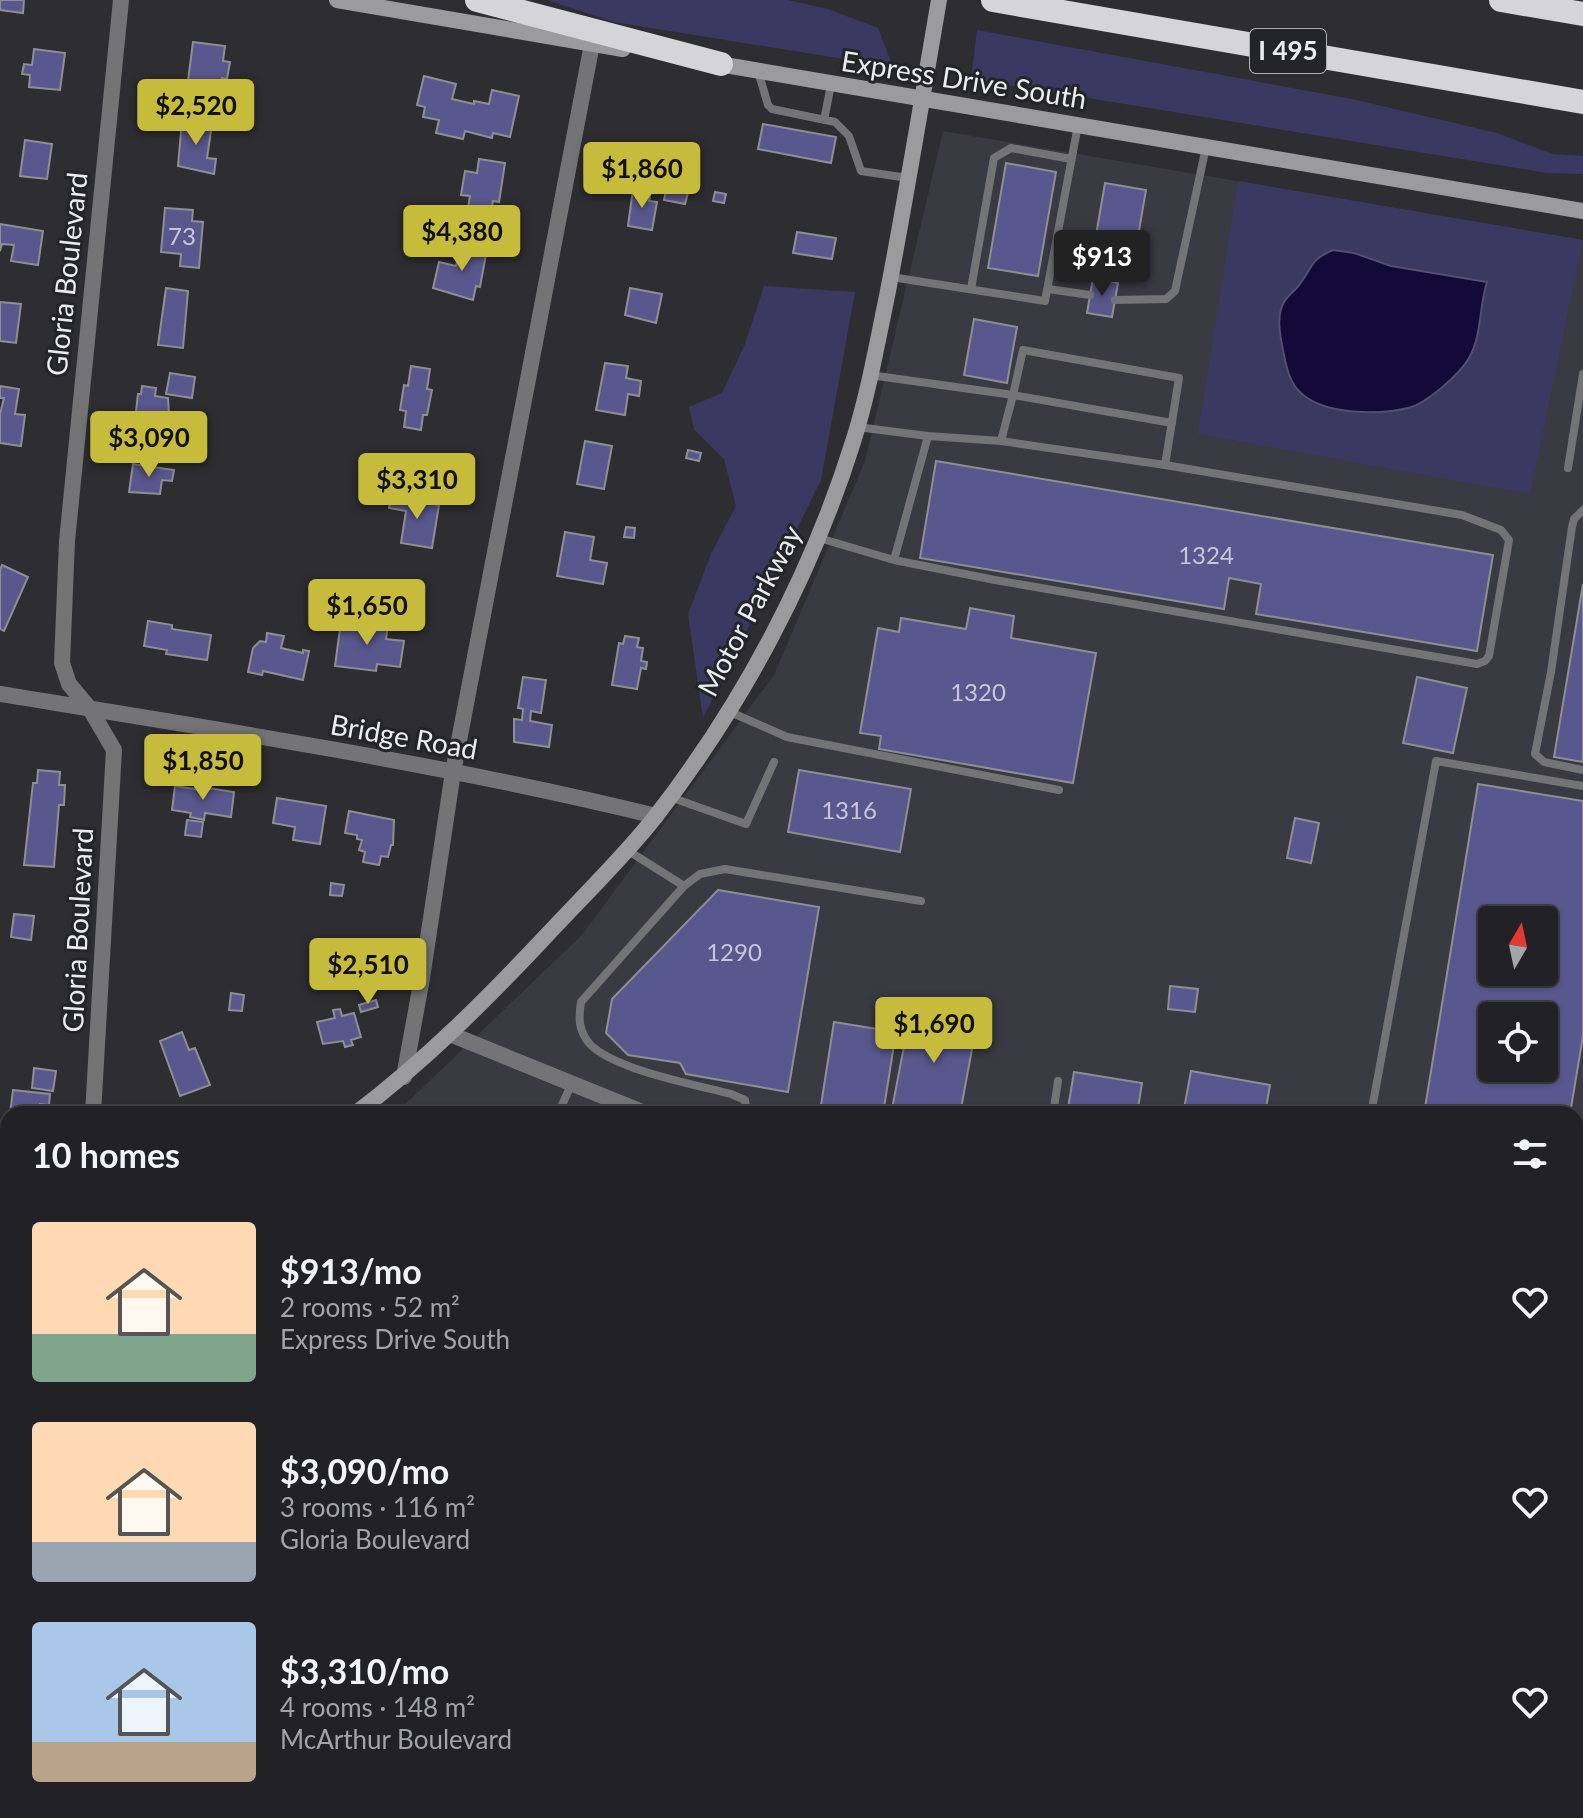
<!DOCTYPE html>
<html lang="en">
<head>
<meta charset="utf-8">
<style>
  body { margin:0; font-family:Lato,sans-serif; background:#2e2f32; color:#f1f3f6; height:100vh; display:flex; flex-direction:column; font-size:30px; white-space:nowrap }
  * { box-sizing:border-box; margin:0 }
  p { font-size:26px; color:#a2a4a7 }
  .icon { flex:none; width:44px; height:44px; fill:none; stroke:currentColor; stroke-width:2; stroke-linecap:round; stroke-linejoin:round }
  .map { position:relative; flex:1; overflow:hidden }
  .sheet { position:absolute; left:0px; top:1106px; width:1584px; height:712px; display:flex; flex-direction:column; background:#222226; border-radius:24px 24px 0 0; box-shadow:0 2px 6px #0004,0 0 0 2px #3f3f43 }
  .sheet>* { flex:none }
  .needle { width:52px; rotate:9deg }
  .fabs { position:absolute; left:1478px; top:906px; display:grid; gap:16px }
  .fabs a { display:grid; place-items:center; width:80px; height:80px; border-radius:8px; background:#222226; box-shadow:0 2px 6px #0004,0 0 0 2px #3f3f43; font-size:40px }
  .price { position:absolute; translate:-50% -68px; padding:0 18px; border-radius:8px; background:#c7bb3b; color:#111; font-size:26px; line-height:52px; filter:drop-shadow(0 2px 4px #0008) }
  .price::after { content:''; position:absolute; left:50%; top:48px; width:24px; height:18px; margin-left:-12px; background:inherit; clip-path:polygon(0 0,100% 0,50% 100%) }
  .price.current { background:#222; color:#fff }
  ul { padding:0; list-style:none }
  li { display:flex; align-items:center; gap:24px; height:200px; padding:0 32px }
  li span { display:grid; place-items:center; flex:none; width:224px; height:160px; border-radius:8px; color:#555 }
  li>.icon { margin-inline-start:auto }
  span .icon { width:96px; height:96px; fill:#fffc; stroke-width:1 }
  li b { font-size:34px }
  h2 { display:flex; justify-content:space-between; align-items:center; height:96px; padding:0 32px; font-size:34px }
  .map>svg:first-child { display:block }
</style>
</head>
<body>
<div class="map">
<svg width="1583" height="1818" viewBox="0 0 1583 1818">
  <rect width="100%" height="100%" fill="#2e2e32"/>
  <!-- built -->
  <path fill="#393a42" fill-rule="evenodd" d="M 943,131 L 1583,240 L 1583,1818 L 529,1818 L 530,1810 L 1576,1810 L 1576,1114 L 395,1114 L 582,935 L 774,675 L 865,461 ZM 1492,920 L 1544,920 L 1544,972 L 1492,972 ZM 1492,1016 L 1544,1016 L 1544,1068 L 1492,1068 Z"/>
  <!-- green -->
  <path fill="#3a3962" d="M 547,0 L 788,0 L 828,9 L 878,28 L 893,67 L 614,22 Z
    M 977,30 L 1352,99 L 1497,133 L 1552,154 L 1583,156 L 1583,174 L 1547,173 L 971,79 Z
    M 1238,181 L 1583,240 L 1530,494 L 1198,434 Z
    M 764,286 L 855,292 L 821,480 L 703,718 L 688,614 L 711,554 L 736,506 L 724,459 L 694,429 L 689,407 L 722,393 L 745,344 Z
    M 983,1810 L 1057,1810 L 1055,1818 L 982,1818 Z
    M 1203,1810 L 1329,1810 L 1329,1818 L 1202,1818 Z"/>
  <!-- water -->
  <path fill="#130a39" stroke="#544e6f" stroke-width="2" d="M 1333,250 L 1354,253 L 1391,266 L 1487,282 C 1479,307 1482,335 1469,358 C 1460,374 1426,404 1408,408 C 1379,415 1326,415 1302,394 C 1289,383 1286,366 1283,350 C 1280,335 1276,316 1284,302 C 1288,295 1296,290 1300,284 C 1314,265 1310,260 1333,250 Z"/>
  <!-- building -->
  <path fill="#59588e" stroke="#8e8e93" stroke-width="2" fill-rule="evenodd" d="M 0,0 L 24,0 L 23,13 L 0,10 Z
    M 193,42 L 225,46 L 223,61 L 230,62 L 227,79 L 222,78 L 220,92 L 187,88 Z
    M 34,49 L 65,53 L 60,90 L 29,87 L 30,75 L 22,74 L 24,64 L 32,65 Z
    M 424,76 L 456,84 L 452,99 L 474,104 L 474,101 L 489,104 L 492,90 L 519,96 L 510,137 L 493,133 L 492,138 L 465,131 L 463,139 L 436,133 L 439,120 L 423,117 L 425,107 L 417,105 Z
    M 182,120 L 212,124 L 207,158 L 216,159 L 214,174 L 178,166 Z
    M 763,124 L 836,137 L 831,163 L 758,149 Z
    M 25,140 L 52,144 L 47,179 L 20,176 Z
    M 479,159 L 505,163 L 499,202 L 493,201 L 490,218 L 467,214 L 470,196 L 461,195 L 465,171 L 477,173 Z
    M 1006,163 L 1056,172 L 1038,276 L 988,268 Z
    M 1105,183 L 1146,190 L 1131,277 L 1090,270 Z
    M 667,184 L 689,189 L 685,204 L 664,200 Z
    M 633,189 L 651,192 L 649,201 L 657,202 L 652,230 L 628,226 Z
    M 715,192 L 726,194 L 724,203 L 713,201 Z
    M 165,208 L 193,210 L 192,221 L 203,222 L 199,268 L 180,266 L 181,254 L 161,252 Z
    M 0,224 L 43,231 L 38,265 L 11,261 L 14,245 L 2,244 L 0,251 Z
    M 797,232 L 836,238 L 832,259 L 793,253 Z
    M 461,243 L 487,249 L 480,287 L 476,286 L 473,300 L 433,288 L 439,262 L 456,266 Z
    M 1093,278 L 1118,283 L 1112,317 L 1087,313 Z
    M 166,288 L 188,291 L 183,348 L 158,345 Z
    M 630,288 L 662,294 L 656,323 L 625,315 Z
    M 0,302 L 21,304 L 16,343 L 0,341 Z
    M 974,319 L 1017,327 L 1007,383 L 964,375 Z
    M 605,363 L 628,366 L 626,378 L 641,381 L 639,396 L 628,394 L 625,415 L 596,410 Z
    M 411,366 L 430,369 L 427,389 L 432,390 L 427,415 L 423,415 L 421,430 L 404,427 L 406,411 L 400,410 L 404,385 L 408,386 Z
    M 170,373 L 195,377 L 192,398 L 166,394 Z
    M 0,386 L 19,389 L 15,414 L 25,415 L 21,446 L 0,443 L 0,414 L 4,398 L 0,398 Z
    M 142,386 L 156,388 L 155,396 L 168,398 L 169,415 L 184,417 L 182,435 L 134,429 L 138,394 L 141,394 Z
    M 585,441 L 612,446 L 604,489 L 577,484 Z
    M 688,450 L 701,453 L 699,461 L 686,458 Z
    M 936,461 L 1493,555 L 1477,651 L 1256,614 L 1261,584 L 1229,578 L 1224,609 L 920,558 Z
    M 133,464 L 174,470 L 172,481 L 162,480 L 160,494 L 129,492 Z
    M 391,497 L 439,505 L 432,548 L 401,543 L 406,511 L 389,508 Z
    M 626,527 L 635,528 L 634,538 L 624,537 Z
    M 565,532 L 594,537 L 590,560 L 607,563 L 603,584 L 557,576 Z
    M 2,565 L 28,577 L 4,631 L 0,629 L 0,570 Z
    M 1583,584 L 1583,762 L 1554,757 Z
    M 970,608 L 1014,616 L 1011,638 L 1096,653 L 1073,783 L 879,749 L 881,736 L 860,733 L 878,628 L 899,632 L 901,618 L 966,629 Z
    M 148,621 L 172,625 L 172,629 L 211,635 L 207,660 L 166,654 L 167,650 L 144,646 Z
    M 341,621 L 388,625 L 386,639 L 404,641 L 400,667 L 377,664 L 376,671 L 335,666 Z
    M 267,633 L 284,636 L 281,648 L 303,653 L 303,650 L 309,651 L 303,680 L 263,671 L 262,675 L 248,672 L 253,648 L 260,641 L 266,642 Z
    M 625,636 L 639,638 L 637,647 L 643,648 L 641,661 L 647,662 L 646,669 L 641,668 L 637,689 L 612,685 L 619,643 L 623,644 Z
    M 523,677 L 546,680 L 541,713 L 531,711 L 530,721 L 552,725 L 549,747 L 514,742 L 514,719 L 522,720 L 523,709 L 518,708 Z
    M 1417,677 L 1467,688 L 1453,753 L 1403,743 Z
    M 38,770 L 60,772 L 59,785 L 65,785 L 64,805 L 59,805 L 54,867 L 24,865 L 33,783 L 37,783 Z
    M 799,770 L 911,789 L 900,852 L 788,832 Z
    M 1478,784 L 1583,801 L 1583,1036 L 1570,1114 L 1424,1114 ZM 1492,920 L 1544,920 L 1544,972 L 1492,972 ZM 1492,1016 L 1544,1016 L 1544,1068 L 1492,1068 Z
    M 175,786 L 195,789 L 195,786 L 234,792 L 231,817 L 205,813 L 204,820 L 190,817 L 191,813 L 172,810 Z
    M 277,798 L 326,806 L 320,844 L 293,840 L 295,827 L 273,823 Z
    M 349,811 L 394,820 L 393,845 L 391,845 L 388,857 L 381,856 L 379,865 L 363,862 L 365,852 L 359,850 L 362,840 L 357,839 L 357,835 L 345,833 Z
    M 1295,818 L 1319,823 L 1311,863 L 1287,858 Z
    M 187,820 L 203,822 L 201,837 L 185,835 Z
    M 331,883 L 344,885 L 342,896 L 330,895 Z
    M 718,890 L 819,907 L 788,1092 L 686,1074 L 680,1063 L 628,1055 L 606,1033 L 612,999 Z
    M 14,914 L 34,916 L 31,940 L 11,937 Z
    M 1170,986 L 1198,989 L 1195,1012 L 1168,1009 Z
    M 231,993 L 244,995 L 242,1011 L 229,1010 Z
    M 376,1000 L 378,1007 L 361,1012 L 359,1005 Z
    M 340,1009 L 342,1016 L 354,1013 L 361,1037 L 351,1040 L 353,1045 L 345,1047 L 343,1041 L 323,1044 L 317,1022 L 335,1018 L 333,1010 Z
    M 911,1010 L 977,1022 L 960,1114 L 891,1114 Z
    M 834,1022 L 896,1032 L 883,1114 L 853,1114 L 854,1110 L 821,1105 Z
    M 182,1032 L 189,1050 L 195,1048 L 210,1085 L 180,1096 L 160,1041 Z
    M 34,1068 L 56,1071 L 53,1091 L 32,1088 Z
    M 1191,1071 L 1270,1085 L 1265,1114 L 1183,1114 Z
    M 1074,1072 L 1142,1083 L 1137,1114 L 1067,1114 Z
    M 13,1090 L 50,1094 L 49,1105 L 40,1104 L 39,1114 L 10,1114 Z
    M 1,1285 L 8,1286 L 8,1326 L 4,1326 L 7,1310 L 0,1309 Z
    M 0,1428 L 8,1429 L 8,1439 L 0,1438 Z
    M 0,1439 L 8,1440 L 8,1451 L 0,1450 Z
    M 0,1538 L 8,1539 L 8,1569 L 0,1568 Z
    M 206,1810 L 258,1810 L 258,1818 L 206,1818 Z
    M 288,1810 L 330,1810 L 329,1818 L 288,1818 Z
    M 596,1810 L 609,1810 L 611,1814 L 611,1810 L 685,1810 L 684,1818 L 596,1818 Z
    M 828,1810 L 915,1810 L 914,1818 L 828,1818 Z
    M 1065,1810 L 1099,1810 L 1098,1818 L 1064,1818 Z
    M 0,1813 L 64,1815 L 64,1818 L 0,1818 Z"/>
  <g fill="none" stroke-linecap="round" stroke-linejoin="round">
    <!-- service -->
    <path stroke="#747476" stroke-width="8" d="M 758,71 L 768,105 L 772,109 L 835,122 L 849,136 L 861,171 L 908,178
      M 824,120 L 831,85
      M 891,277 L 1045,301 L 1078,125
      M 971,289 L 994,158 L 1011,148 L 1071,159
      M 1048,289 L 1090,295
      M 1115,300 L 1166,299 L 1175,291 L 1206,147
      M 857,427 L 928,436
      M 1001,441 L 1165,465
      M 1568,468 L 1583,374
      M 1583,510 L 1574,519 L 1572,527 L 1551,672 L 1535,754 L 1544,762 L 1583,770
      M 819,538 L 894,560 L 995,580 L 1477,664 L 1485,661 L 1489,656 L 1509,540 L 1501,530 L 1462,515 L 1165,465 L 1179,378 L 1023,350 L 1013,395 L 870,375
      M 894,560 L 928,436 L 1001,441 L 1013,395 L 1172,423
      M 728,711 L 787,737 L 1059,790
      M 670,797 L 746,824 L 774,762
      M 627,850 L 684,886
      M 558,1114 L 571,1085
      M 747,1114 L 745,1100 L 731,1094 C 698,1085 603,1068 586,1039 C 578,1026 579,1016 581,1002 L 684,886 L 700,874 L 725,869 L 921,901
      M 1053,1114 L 1058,1081
      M 1371,1114 L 1436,761 L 1583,786
      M 1576,1224 L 1583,1208
      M 1576,1242 L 1583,1244
      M 0,1701 L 8,1700
      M 1576,1762 L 1583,1763"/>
    <!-- minor -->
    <path stroke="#747476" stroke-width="16" d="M 0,694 C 219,730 440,763 656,816
      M 450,1034 L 647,1114
      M 404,1077 L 422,978 L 453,772 L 592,44
      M 93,1114 L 114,750 L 90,709 L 69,684 L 62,663 L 67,541 L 121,0
      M 1576,1338 L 1583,1322
      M 1576,1492 L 1583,1495
      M 0,1781 L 8,1779
      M 498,1818 L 498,1810
      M 751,1818 L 751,1810"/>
    <!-- secondary -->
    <path stroke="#9b9b9e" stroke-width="16" d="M 337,0 L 623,49
      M 713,63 L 1583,211
      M 355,1114 C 425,1061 486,1000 546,936 C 583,896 623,858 656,816 C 742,705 811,576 853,442 C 868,395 877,344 887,296 C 906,198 922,99 939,0
      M 0,1201 L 8,1202"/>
    <!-- motorway -->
    <path stroke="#d4d4d9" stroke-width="24" d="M 477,0 L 721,64
      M 993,0 L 1583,102
      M 1501,0 L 1583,14"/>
  </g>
  <g text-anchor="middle" stroke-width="6" stroke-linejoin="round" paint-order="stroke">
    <!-- number labels -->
    <g font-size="24" fill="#c7c7d6">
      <text x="182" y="245">73</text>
      <text x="1206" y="564">1324</text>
      <text x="978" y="701">1320</text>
      <text x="849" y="819">1316</text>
      <text x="734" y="961">1290</text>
    </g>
    <!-- shield labels -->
    <rect fill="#242528" stroke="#b0b0b3" stroke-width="2" x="1250" y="29" width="76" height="44" rx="6"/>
    <g font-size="26" font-weight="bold" fill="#ececee">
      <text x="1288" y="60">I 495</text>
    </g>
    <!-- street labels -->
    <g font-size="28" fill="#ececee" stroke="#242528">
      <text transform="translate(964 80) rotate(9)" y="10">Express Drive South</text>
      <text transform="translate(67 274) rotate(-84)" y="10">Gloria Boulevard</text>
      <text transform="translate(750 611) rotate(-62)" y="10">Motor Parkway</text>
      <text transform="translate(404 737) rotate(10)" y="10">Bridge Road</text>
      <text transform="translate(78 930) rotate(-87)" y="10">Gloria Boulevard</text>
    </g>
  </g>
</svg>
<div class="fabs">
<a><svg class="needle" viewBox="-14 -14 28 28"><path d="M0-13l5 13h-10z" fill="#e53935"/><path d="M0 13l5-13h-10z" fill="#a2a4a7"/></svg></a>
<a><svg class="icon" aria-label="locate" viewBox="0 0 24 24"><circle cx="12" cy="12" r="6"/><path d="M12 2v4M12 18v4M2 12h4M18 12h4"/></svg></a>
</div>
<b class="price" style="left:196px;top:147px">$2,520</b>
<b class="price" style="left:642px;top:210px">$1,860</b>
<b class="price" style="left:462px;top:273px">$4,380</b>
<b class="price current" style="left:1102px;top:298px">$913</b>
<b class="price" style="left:149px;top:479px">$3,090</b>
<b class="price" style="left:417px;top:521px">$3,310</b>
<b class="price" style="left:367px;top:647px">$1,650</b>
<b class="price" style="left:203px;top:802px">$1,850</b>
<b class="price" style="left:368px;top:1006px">$2,510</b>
<b class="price" style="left:934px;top:1065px">$1,690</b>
<section class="sheet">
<h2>10 homes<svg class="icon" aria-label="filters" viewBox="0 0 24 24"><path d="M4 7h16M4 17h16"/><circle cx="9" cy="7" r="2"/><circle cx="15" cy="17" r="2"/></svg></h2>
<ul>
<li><span style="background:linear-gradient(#ffd9b3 70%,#7fa58c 0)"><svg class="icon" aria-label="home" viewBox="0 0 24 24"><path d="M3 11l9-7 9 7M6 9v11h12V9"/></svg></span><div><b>$913/mo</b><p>2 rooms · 52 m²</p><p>Express Drive South</p></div><svg class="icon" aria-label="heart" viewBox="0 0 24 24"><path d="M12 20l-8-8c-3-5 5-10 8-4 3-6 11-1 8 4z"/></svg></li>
<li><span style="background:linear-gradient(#ffd9b3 75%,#9aa5b1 0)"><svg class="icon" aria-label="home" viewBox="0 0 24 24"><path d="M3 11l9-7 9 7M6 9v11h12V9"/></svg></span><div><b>$3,090/mo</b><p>3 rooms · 116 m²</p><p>Gloria Boulevard</p></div><svg class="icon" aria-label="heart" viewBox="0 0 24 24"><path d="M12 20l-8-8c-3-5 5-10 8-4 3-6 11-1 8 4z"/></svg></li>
<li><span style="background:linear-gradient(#a9c7e8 75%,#b9a48a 0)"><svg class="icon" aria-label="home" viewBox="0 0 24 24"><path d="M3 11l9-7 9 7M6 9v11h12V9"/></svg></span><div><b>$3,310/mo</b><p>4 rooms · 148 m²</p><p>McArthur Boulevard</p></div><svg class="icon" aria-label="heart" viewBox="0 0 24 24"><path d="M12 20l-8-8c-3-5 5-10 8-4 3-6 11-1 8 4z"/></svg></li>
</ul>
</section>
</div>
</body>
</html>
